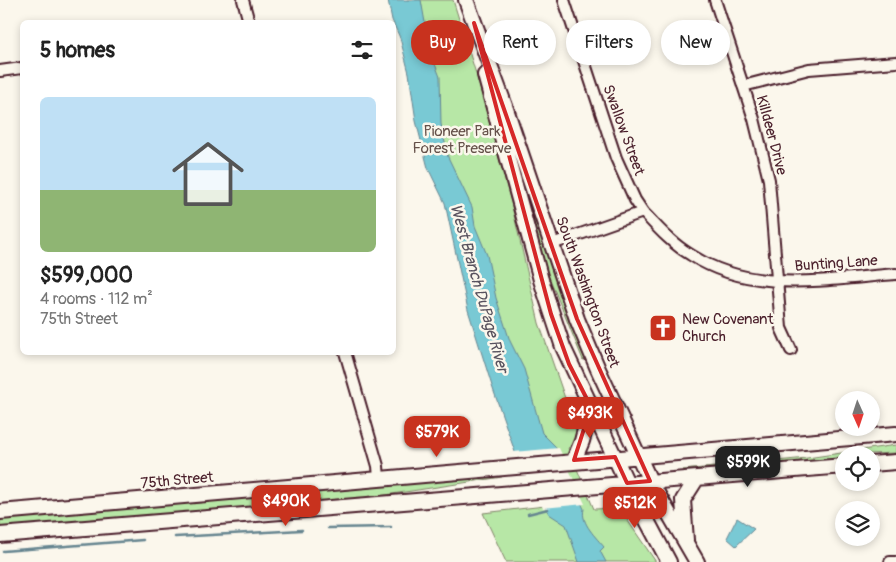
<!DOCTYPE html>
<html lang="en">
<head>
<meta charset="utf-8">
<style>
  body { margin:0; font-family:Pangolin,sans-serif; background:#f6f6f6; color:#222; height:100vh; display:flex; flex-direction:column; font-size:19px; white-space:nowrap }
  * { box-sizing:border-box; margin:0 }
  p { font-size:16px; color:#767676 }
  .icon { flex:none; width:28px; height:28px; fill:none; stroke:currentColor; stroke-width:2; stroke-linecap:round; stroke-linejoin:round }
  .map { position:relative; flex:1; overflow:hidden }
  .panel { position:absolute; left:20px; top:20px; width:376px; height:335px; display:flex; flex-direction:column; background:#fff; border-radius:8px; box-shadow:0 2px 8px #0003 }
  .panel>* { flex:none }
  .guide { position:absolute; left:411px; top:20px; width:409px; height:45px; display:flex; gap:10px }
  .needle { width:32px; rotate:177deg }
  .buttons { position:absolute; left:835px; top:391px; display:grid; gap:10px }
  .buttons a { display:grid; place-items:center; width:45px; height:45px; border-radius:50%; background:#fff; box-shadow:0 2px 8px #0003; font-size:25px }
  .price { position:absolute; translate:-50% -42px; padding:0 11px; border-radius:10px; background:#c8321e; color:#fff; font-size:16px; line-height:32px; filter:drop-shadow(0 1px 2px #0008) }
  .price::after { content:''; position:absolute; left:50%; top:30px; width:15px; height:11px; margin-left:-8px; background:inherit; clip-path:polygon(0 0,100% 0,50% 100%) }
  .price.selected { background:#222; color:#fff }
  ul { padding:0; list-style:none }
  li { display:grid; align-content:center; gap:10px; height:265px; padding:0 20px }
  li span { display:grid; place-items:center; height:155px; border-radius:8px; color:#555 }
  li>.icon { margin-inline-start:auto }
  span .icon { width:90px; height:90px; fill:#fffc; stroke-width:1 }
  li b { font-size:21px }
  h2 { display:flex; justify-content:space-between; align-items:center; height:60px; padding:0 20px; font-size:21px }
  .pill { padding:0 18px; border-radius:22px; background:#fff; box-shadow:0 2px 8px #0003; font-size:18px; line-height:45px }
  .pill.selected { background:#c8321e; color:#fff }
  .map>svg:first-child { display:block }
</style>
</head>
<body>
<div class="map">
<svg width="896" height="562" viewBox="0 0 896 562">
  <rect width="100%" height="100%" fill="#fbf7ec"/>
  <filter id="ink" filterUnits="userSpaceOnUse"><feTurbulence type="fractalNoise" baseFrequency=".02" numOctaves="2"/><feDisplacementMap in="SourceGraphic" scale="10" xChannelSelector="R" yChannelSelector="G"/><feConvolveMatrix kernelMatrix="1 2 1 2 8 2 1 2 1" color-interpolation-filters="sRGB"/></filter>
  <g filter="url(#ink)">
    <!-- green -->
    <path fill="#b7e7a6" stroke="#808368" d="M 407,0 L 453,0 L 477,77 L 511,202 L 539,323 L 576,430 L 574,445 L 568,448 L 594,509 L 619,508 L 656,562 L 506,562 L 483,513 L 545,506 L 465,225 Z
      M 511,143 L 567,314 L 585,359 L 583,360 L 536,245 L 508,144 Z
      M 896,445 L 896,453 L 844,455 L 844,458 L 683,470 L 807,458 Z
      M 500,474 L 502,477 L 353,500 L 0,529 L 0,517 Z"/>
    <!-- water -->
    <path fill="#79c9d4" stroke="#668590" d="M 388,0 L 421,0 L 430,51 L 440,77 L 441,124 L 448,157 L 472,207 L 475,226 L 487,255 L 496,298 L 510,341 L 524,369 L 542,433 L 555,446 L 584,509 C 580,523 597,538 604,547 L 600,551 L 606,562 L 579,562 L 566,525 L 549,514 L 515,452 L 492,386 L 468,310 L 445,203 L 428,168 L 416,121 L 409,73 L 400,38 L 392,20 Z
      M 737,518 L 754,529 L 736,546 L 727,538 Z"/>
    <!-- pier -->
    <path fill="#fbf7ec" d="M 559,448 L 585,504 L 543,508 L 513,452 Z"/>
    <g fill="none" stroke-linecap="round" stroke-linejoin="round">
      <!-- stream -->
      <path stroke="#668590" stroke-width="2.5" d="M 528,514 L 548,509
        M 328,528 L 391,527
        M 175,537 L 302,530
        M 3,551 L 143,540"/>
      <defs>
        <path id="minor" d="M 243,0 L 249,22
          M 564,0 L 616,158 L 635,200 L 643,212
          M 715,0 L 754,119 L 769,180 L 781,328 L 791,350
          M 0,71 L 22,68
          M 743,86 L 809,69 L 896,62
          M 552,244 L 643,212 C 658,228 672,244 691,255 C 752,295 828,279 896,274
          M 345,352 L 378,466 L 379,478
          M 890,562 L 896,562"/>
        <path id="secondary" d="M 466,0 L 505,106 L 577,319 L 598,369 L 650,481 L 697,562
          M 485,75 L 541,280 L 563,347 L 627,483 L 669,562
          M 574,460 L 582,441 L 591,407
          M 871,464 L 896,462
          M 0,512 L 896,434
          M 0,535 L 844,466
          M 686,540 L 683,500 L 697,478"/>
      </defs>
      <!-- minor casing -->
      <use href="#minor" stroke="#4a1f2b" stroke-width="14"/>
      <!-- secondary casing -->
      <use href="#secondary" stroke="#4a1f2b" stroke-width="18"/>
      <!-- minor -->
      <use href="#minor" stroke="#fbf7ec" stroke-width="10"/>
      <!-- secondary -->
      <use href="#secondary" stroke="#fbf7ec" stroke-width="14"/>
    </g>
  </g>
  <!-- marked area -->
  <path fill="none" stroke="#d62828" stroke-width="4" stroke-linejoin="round" d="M 474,23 L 577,319 L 650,481 L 627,483 L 615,457 L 574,460 L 591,407 L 569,364 L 551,314 Z"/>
  <!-- icons -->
  <defs>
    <symbol id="church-square" viewBox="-11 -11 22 22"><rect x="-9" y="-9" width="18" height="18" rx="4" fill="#c8321e" stroke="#fbf7ec"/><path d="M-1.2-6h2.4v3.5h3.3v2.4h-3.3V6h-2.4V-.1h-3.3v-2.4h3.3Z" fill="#fff"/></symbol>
  </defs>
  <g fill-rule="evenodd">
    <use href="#church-square" x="647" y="312" width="32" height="32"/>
  </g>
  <g text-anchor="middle" stroke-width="5" stroke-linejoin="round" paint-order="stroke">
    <!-- street labels -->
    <g font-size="15" fill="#4a1f2b" stroke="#fbf7ec">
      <text transform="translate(624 130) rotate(70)" y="5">Swallow Street</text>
      <text transform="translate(772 135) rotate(75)" y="5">Killdeer Drive</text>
      <text transform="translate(836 263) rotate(-4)" y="5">Bunting Lane</text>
      <text transform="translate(588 292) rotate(70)" y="5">South Washington Street</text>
      <text transform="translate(177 480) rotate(-5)" y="5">75th Street</text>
    </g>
    <!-- park labels -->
    <g font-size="15" fill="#65514a" stroke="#fbf7ec">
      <text x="462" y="136">Pioneer Park<tspan x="462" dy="17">Forest Preserve</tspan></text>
    </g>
    <!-- poi labels -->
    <g font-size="15" fill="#4a1f2b" stroke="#fbf7ec" text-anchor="start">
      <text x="682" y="324">New Covenant<tspan x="682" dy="17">Church</tspan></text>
    </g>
    <!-- water labels -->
    <g font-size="16" font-style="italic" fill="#58525e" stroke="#fbf7ec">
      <text transform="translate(480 288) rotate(74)" y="6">West Branch DuPage River</text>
    </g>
  </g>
</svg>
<div class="buttons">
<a><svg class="needle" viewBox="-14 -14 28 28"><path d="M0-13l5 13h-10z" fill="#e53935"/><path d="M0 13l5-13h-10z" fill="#767676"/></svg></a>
<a><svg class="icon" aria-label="locate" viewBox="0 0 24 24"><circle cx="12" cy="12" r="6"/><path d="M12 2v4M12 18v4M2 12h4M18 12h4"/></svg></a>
<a><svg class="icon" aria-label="layers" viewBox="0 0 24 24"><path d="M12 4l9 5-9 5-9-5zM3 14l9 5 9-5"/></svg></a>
</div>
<b class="price" style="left:590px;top:439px">$493K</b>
<b class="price" style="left:437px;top:458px">$579K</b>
<b class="price selected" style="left:748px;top:488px">$599K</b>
<b class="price" style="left:286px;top:527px">$490K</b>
<b class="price" style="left:635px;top:529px">$512K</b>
<div class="guide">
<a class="pill selected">Buy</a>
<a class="pill">Rent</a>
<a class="pill">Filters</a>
<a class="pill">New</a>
</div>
<section class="panel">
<h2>5 homes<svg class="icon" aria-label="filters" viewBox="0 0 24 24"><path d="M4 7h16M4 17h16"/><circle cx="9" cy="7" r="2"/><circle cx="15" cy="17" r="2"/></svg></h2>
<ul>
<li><span style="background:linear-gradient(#bfe0f5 60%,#8fb573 0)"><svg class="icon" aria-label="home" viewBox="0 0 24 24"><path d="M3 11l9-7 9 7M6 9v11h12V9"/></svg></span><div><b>$599,000</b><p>4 rooms · 112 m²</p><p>75th Street</p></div></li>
</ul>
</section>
</div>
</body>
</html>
